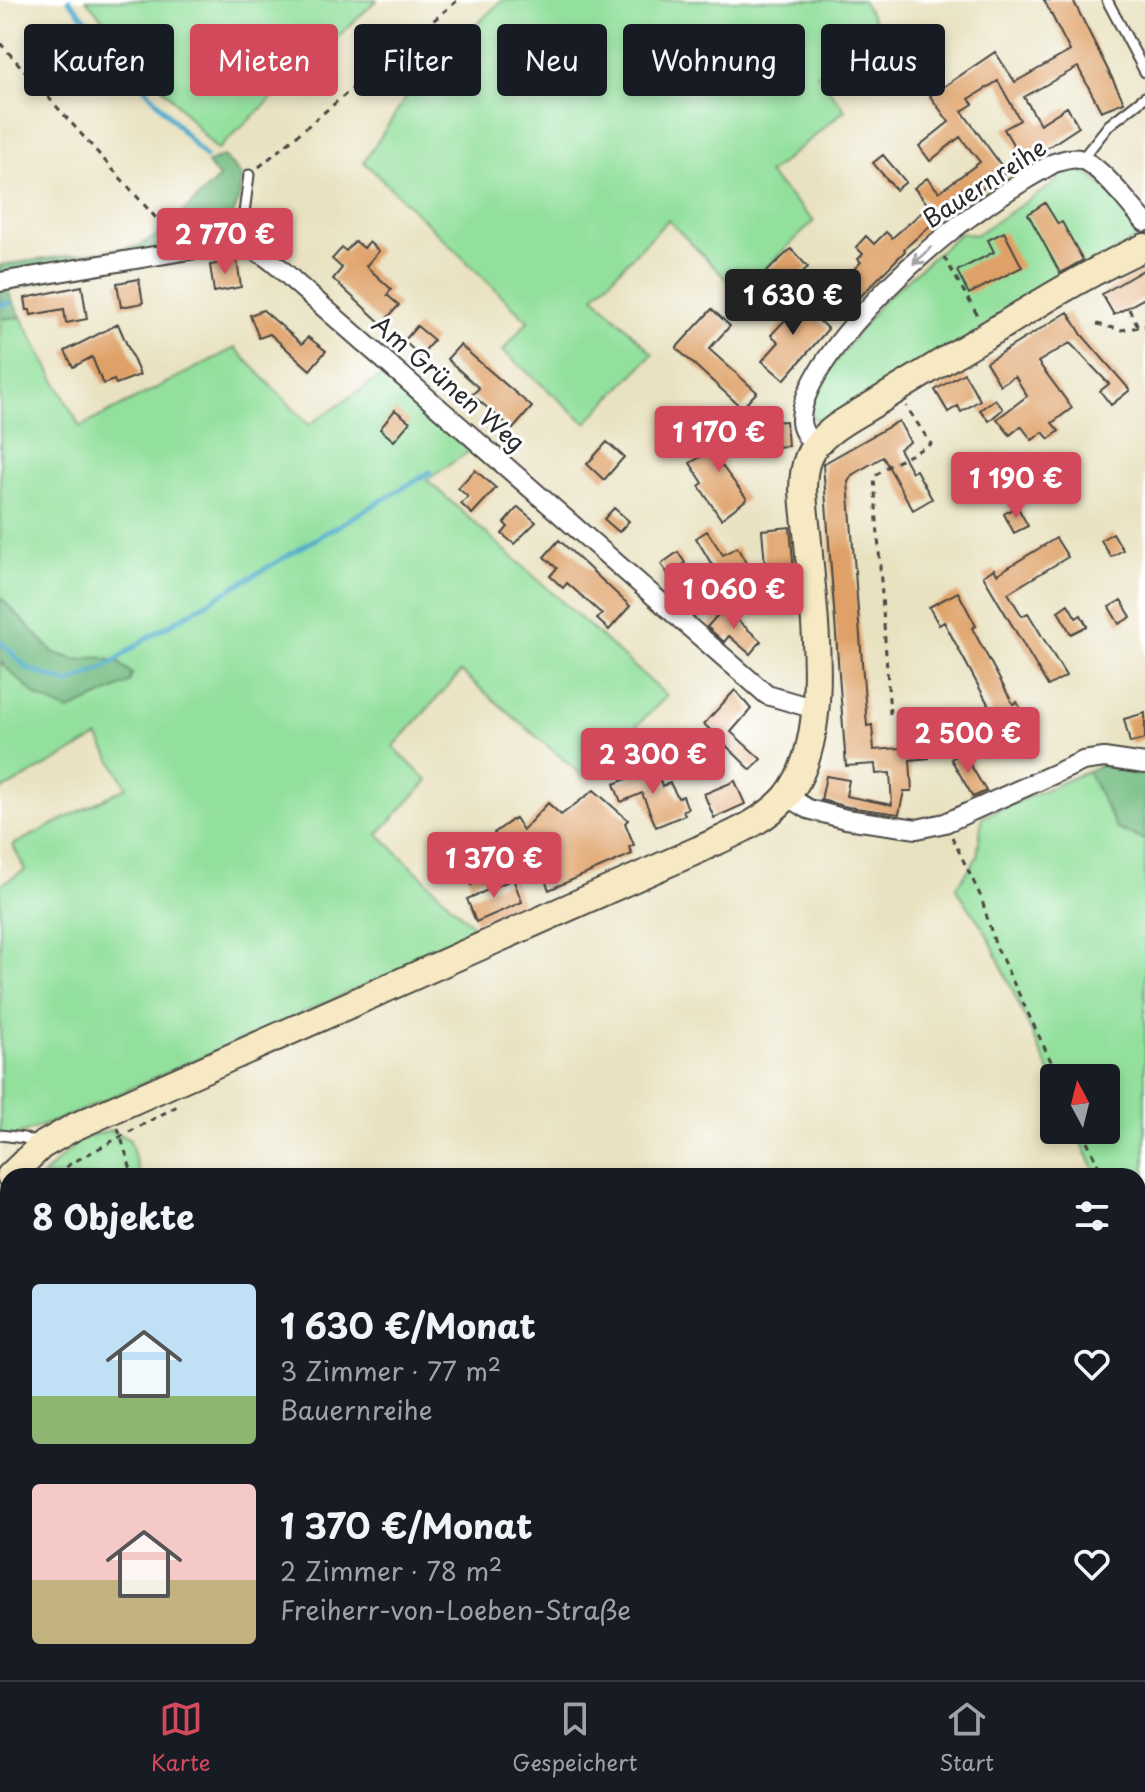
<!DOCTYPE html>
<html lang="de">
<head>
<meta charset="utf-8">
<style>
  body { margin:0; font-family:"Playpen Sans",sans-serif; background:#242831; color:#f1f3f6; height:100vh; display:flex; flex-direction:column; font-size:30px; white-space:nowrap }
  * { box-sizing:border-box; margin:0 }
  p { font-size:26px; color:#9ea1a6 }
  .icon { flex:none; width:44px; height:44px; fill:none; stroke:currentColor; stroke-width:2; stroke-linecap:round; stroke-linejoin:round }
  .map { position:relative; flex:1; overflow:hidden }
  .drawer { position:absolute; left:0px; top:1168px; width:1146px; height:512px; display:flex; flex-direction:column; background:#171b24; border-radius:24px 24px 0 0; box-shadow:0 4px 12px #0003 }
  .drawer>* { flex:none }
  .hud { position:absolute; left:24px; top:24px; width:1098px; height:72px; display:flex; gap:16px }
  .needle { width:52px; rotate:353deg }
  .fabs { position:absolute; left:1040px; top:1064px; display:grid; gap:16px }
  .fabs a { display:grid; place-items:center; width:80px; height:80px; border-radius:8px; background:#171b24; box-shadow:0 4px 12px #0003; font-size:40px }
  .price { position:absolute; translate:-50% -68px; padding:0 18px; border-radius:8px; background:#d1495b; color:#fff; font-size:26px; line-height:52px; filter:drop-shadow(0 2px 4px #0008) }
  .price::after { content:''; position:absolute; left:50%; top:48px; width:24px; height:18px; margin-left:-12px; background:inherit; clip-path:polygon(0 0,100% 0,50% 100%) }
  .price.selected { background:#222; color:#fff }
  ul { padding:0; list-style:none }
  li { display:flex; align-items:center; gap:24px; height:200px; padding:0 32px }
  li span { display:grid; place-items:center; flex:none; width:224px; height:160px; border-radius:8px; color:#555 }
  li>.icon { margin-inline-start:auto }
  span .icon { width:96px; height:96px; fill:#fffc; stroke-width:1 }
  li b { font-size:34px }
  h2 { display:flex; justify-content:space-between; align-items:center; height:96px; padding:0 32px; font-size:34px }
  .chip { padding:0 28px; border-radius:8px; background:#171b24; box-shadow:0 4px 12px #0003; font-size:28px; line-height:72px }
  .chip.selected { background:#d1495b; color:#fff }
  .dock { display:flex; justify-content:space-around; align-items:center; height:112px; border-top:2px solid #363941; background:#171b24; font-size:22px; color:#9ea1a6 }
  .dock a { display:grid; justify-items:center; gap:4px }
  .dock .selected { color:#d1495b }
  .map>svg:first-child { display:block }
</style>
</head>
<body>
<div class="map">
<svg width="1145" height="1680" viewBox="0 0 1145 1680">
  <rect width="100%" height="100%" fill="#fff"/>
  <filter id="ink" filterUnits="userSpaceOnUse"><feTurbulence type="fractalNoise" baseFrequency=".0125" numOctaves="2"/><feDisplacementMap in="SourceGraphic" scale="16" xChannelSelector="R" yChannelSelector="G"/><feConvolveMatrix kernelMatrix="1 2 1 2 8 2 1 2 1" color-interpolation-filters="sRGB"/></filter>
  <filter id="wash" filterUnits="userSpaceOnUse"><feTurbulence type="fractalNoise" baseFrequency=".006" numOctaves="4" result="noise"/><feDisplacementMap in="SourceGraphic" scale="32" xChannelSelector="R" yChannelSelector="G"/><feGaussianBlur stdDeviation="1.8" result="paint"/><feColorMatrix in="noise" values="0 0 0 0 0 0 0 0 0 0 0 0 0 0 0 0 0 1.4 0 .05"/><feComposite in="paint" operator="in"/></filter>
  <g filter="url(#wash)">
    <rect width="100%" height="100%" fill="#e9e2c1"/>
    <!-- green -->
    <path fill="#93e09d" stroke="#5f8664" stroke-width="2" d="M 86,0 L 377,0 L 217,150 Z
      M 502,0 L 862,0 L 879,28 L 817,74 L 845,110 L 768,174 L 814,221 L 740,293 L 668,220 L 594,296 L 653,354 L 586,423 L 503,351 L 528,321 L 364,162 L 413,87 Z
      M 1071,166 C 1099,175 1120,205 1139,228 L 1137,238 L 826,423 L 815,419 L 808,409 L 810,395 L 882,302 L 960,233 L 975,235 L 1058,181 L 1056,170 Z
      M 21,317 L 80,427 L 235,348 L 309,425 L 387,372 L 474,448 L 427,480 L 667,696 L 584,777 L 461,672 L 393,747 L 428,781 L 378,834 L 481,934 L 78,1112 L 18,1135 L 0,1139 L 0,885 L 25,870 L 13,845 L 127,787 L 98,737 L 0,791 L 0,662 L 38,697 L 132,674 L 118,662 L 98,657 L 78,660 L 54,653 L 0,597 L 0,319 Z
      M 1088,771 L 1117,829 L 1145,840 L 1145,1206 L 1138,1207 L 1138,1176 L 1097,1176 L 1076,1130 L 1106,1130 L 1106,1078 L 1054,1078 L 1054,1082 L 987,934 L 956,888 L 977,857 L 982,817 Z
      M 110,1130 L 130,1140 L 140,1176 L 42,1176 L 81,1139 Z
      M 8,1215 L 8,1672 L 93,1672 L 90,1680 L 0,1680 L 0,1223 Z"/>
    <!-- forest -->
    <path fill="#76be84" stroke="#507458" stroke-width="2" d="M 223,156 L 242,176 C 237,212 236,217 208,242 L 7,290 L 21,317 L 0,319 L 0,265 L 139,246 L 163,231 L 219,178 L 207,163 Z
      M 0,597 L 54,653 L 78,660 L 98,657 L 118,662 L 132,674 L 129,683 L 68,711 L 38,697 L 0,662 Z
      M 1101,765 L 1145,773 L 1145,840 L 1117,829 L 1088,771 Z
      M 364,1672 L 496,1672 L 500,1680 L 366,1680 Z"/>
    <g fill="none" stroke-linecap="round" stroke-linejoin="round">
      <!-- stream -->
      <path stroke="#4dabcc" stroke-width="5" d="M 69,0 L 205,157
        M 0,305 L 10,303
        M 0,641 L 28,669 L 69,683 L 106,667 L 147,638 L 430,472"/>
    </g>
    <g id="blocks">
      <!-- building -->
      <path fill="#dfa167" d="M 1044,0 L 1073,0 L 1124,102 L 1101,111 L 1078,67 L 1024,97 L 1040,124 L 1067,107 L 1079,127 L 1024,163 L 1004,129 L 1020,120 L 998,81 L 969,99 L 973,104 L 962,111 L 1006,172 L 969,198 L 962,189 L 935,213 L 914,188 L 927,178 L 939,192 L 980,162 L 960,137 L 930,161 L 919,146 L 949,122 L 930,96 L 995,52 L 1015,82 L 1070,51 Z
        M 883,155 L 906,182 L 896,190 L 873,163 Z
        M 1045,203 L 1058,224 L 1062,222 L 1083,260 L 1060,273 L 1028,214 Z
        M 928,207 L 938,219 L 904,249 L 905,251 L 850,307 L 833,291 L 861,262 L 858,259 L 863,254 L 856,247 L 866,236 L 874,244 L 886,232 L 892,238 Z
        M 1004,232 L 1022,267 L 969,294 L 957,271 L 994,252 L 988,240 Z
        M 355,241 L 364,248 L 369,242 L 379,251 L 366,266 L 391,289 L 387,295 L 399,305 L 382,324 L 333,279 L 342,268 L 332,259 L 342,248 L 346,251 Z
        M 791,249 L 808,267 L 779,294 L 762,276 Z
        M 237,261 L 241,287 L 214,292 L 210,265 Z
        M 1145,269 L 1145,298 L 1114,315 L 1102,294 Z
        M 139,279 L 143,303 L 121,307 L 117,283 Z
        M 82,286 L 87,319 L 66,323 L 64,309 L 31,315 L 30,310 L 27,310 L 25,298 Z
        M 790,294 L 828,329 L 784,380 L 762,361 L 779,342 L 771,335 L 786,319 L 775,309 Z
        M 712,309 L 730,326 L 709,349 L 757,392 L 742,408 L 676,348 Z
        M 263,310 L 302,344 L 308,337 L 326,351 L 310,370 L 270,334 L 259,338 L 250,315 Z
        M 1068,312 L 1082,335 L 1130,390 L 1111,405 L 1100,391 L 1109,384 L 1070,343 L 1038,362 L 1072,408 L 1052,423 L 1059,431 L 1049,439 L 1043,432 L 1032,440 L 1021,426 L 1010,435 L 997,419 L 1027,396 L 1015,376 L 1000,385 L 986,362 Z
        M 118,324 L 140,375 L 116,384 L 114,380 L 103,384 L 92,357 L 73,367 L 65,351 Z
        M 417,326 L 434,340 L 420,356 L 404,341 Z
        M 460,345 L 532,407 L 513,429 L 472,395 L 479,388 L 447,359 Z
        M 964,373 L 980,400 L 961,412 L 958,406 L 948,412 L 935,390 Z
        M 995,399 L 1003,409 L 989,421 L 980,410 Z
        M 395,410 L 410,422 L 394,441 L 380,429 Z
        M 786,421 L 788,446 L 759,448 L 758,423 Z
        M 899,421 L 910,442 L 899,449 L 912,472 L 916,470 L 932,499 L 913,510 L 883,457 L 852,475 L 848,482 L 867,726 L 872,725 L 874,750 L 928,746 L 929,758 L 910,760 L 912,791 L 904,791 L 899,814 L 848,807 L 821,800 L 826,776 L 849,780 L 846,796 L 892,805 L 890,773 L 876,774 L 875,764 L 846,766 L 823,464 Z
        M 729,429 L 742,447 L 719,462 L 747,499 L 721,519 L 699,486 L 703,483 L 690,463 L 704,455 L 700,449 Z
        M 607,442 L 624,457 L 604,480 L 587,464 Z
        M 475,470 L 496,488 L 472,514 L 461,504 L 468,497 L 458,488 Z
        M 1017,506 L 1028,526 L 1014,533 L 1004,514 Z
        M 518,507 L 536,522 L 514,544 L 502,534 L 508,527 L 504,523 Z
        M 614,508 L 629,521 L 619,532 L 604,519 Z
        M 790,527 L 796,596 L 768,599 L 762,530 Z
        M 707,531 L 723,555 L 737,547 L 764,594 L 738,608 L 696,538 Z
        M 1113,533 L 1123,550 L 1111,557 L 1101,540 Z
        M 1056,538 L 1068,557 L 1008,593 L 1022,616 L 1028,613 L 1066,676 L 1048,686 L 983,576 L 994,569 L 997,574 Z
        M 559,540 L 630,606 L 609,630 L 597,619 L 602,614 L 567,583 L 563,588 L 550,576 L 557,568 L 544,557 Z
        M 678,552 L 685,563 L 668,574 L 661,564 Z
        M 958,592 L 976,626 L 972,628 L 1013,704 L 1017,702 L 1035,736 L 1007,751 L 997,733 L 1002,730 L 944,622 L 939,625 L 929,607 Z
        M 1121,600 L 1131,617 L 1119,624 L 1109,607 Z
        M 1068,604 L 1076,618 L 1081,615 L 1087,626 L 1071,634 L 1058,611 Z
        M 724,608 L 761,641 L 750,654 L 729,636 L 724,642 L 707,627 Z
        M 735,690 L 751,709 L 731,732 L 761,759 L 751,770 L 704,724 Z
        M 1145,713 L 1145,739 L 1130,743 L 1124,719 Z
        M 963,752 L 986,791 L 973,797 L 951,759 Z
        M 654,767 L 662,786 L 670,783 L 678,798 L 683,796 L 688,809 L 683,810 L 685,815 L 656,827 L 642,793 L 621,802 L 614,784 Z
        M 735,781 L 745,804 L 714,818 L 704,794 Z
        M 594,790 L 628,820 L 625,823 L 634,845 L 629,847 L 632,854 L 549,890 L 540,868 L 550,863 L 538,837 L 471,885 L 460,858 L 481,843 L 496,836 L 494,833 L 515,818 L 523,830 L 548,803 L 561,815 Z
        M 513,879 L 522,902 L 476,922 L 467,899 Z"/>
    </g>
  </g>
  <g filter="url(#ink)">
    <use href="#blocks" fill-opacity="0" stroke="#484642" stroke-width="2"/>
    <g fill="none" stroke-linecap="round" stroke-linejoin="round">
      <defs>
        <path id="service" d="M 1107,0 L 1145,72
          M 1082,159 L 1109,125 L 1145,97
          M 240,243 L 249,175
          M 0,1135 L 24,1138 L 39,1145"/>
        <path id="minor" d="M 0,282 L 225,244 C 255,243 275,263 296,283 L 767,695 L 815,709
          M 815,446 C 808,438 801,431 801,420 C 802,360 923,249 971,216 C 997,197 1025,179 1054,163 C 1062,161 1071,157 1079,159 C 1099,163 1131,207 1145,222
          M 787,796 L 808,809 L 846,819 L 917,829 L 945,823 L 1083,761 L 1104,758 L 1145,764"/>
        <path id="secondary" d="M 10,1176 L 41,1146 L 74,1127 L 698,850 C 728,836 764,822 786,797 C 834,739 813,613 808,542 C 806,516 798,483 808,458 C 812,447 822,438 831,431 C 843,421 859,413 872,405 C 900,388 927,371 955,354 C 1017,318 1079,276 1145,247"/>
      </defs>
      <!-- service casing -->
      <use href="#service" stroke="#484642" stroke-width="13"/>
      <!-- minor casing -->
      <use href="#minor" stroke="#484642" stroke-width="22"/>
      <!-- secondary casing -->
      <use href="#secondary" stroke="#484642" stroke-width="30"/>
      <!-- path -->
      <path stroke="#484642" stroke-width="3" stroke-dasharray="6 6" stroke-linecap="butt" d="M 0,43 L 173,237
        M 259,167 L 458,0
        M 944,257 L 978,316
        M 1129,309 L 1138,326
        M 1097,324 L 1121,330 L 1145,326
        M 890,714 L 874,477 L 885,468 L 931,444 L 906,406
        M 952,837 L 981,897 L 995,944 L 1059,1078
        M 118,1128 L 133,1176
        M 1082,1130 L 1103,1176
        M 58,1176 L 70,1164 L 181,1104
        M 1138,1200 L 1145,1200
        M 0,1246 L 8,1235"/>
      <!-- service -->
      <use href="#service" stroke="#fff" stroke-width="9"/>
      <!-- minor -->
      <use href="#minor" stroke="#fff" stroke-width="18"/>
      <!-- secondary -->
      <use href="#secondary" stroke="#f7e9c3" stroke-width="26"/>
    </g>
    <!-- one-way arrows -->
    <defs><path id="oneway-shaft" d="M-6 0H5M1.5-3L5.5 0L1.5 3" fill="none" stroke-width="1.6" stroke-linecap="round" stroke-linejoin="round" transform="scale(2)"/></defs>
    <use stroke="#a0a0a0" href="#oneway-shaft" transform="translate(922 256) rotate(137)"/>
  </g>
  <g text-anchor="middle" stroke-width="6" stroke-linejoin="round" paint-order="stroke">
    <!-- street labels -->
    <g font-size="24" fill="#2b2b2b" stroke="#fff">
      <text transform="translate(985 184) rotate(-33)" y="8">Bauernreihe</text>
      <text transform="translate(448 384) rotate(41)" y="8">Am Grünen Weg</text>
    </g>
  </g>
</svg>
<div class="fabs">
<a><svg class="needle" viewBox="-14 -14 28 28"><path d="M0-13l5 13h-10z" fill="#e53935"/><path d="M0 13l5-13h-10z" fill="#9ea1a6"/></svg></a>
</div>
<b class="price" style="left:225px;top:276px">2 770 €</b>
<b class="price selected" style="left:793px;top:337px">1 630 €</b>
<b class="price" style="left:719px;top:474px">1 170 €</b>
<b class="price" style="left:1016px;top:520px">1 190 €</b>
<b class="price" style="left:734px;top:631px">1 060 €</b>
<b class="price" style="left:968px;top:775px">2 500 €</b>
<b class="price" style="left:653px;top:796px">2 300 €</b>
<b class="price" style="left:494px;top:900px">1 370 €</b>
<div class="hud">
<a class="chip">Kaufen</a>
<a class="chip selected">Mieten</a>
<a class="chip">Filter</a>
<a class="chip">Neu</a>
<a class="chip">Wohnung</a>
<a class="chip">Haus</a>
</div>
<section class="drawer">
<h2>8 Objekte<svg class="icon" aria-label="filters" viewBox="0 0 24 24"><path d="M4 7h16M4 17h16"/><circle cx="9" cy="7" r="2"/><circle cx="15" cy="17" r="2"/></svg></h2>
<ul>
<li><span style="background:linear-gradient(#bfe0f5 70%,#8fb573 0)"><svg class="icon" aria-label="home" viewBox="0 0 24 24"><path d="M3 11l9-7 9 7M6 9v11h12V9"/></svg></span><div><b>1 630 €/Monat</b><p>3 Zimmer · 77 m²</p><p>Bauernreihe</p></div><svg class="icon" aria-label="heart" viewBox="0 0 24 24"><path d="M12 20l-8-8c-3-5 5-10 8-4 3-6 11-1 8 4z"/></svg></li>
<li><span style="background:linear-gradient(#f6c9c9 60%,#c2b280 0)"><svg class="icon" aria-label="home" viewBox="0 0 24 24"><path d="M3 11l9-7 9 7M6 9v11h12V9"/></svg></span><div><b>1 370 €/Monat</b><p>2 Zimmer · 78 m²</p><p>Freiherr-von-Loeben-Straße</p></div><svg class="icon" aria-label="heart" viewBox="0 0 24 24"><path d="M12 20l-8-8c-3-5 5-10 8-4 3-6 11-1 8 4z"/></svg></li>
</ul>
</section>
</div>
<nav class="dock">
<a class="selected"><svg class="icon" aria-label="map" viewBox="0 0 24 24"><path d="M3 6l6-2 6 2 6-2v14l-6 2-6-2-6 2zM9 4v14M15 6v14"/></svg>Karte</a>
<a><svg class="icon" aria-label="saved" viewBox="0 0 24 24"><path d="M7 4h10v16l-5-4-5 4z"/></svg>Gespeichert</a>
<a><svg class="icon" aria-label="home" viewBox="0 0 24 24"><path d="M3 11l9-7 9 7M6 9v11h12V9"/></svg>Start</a>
</nav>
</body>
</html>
